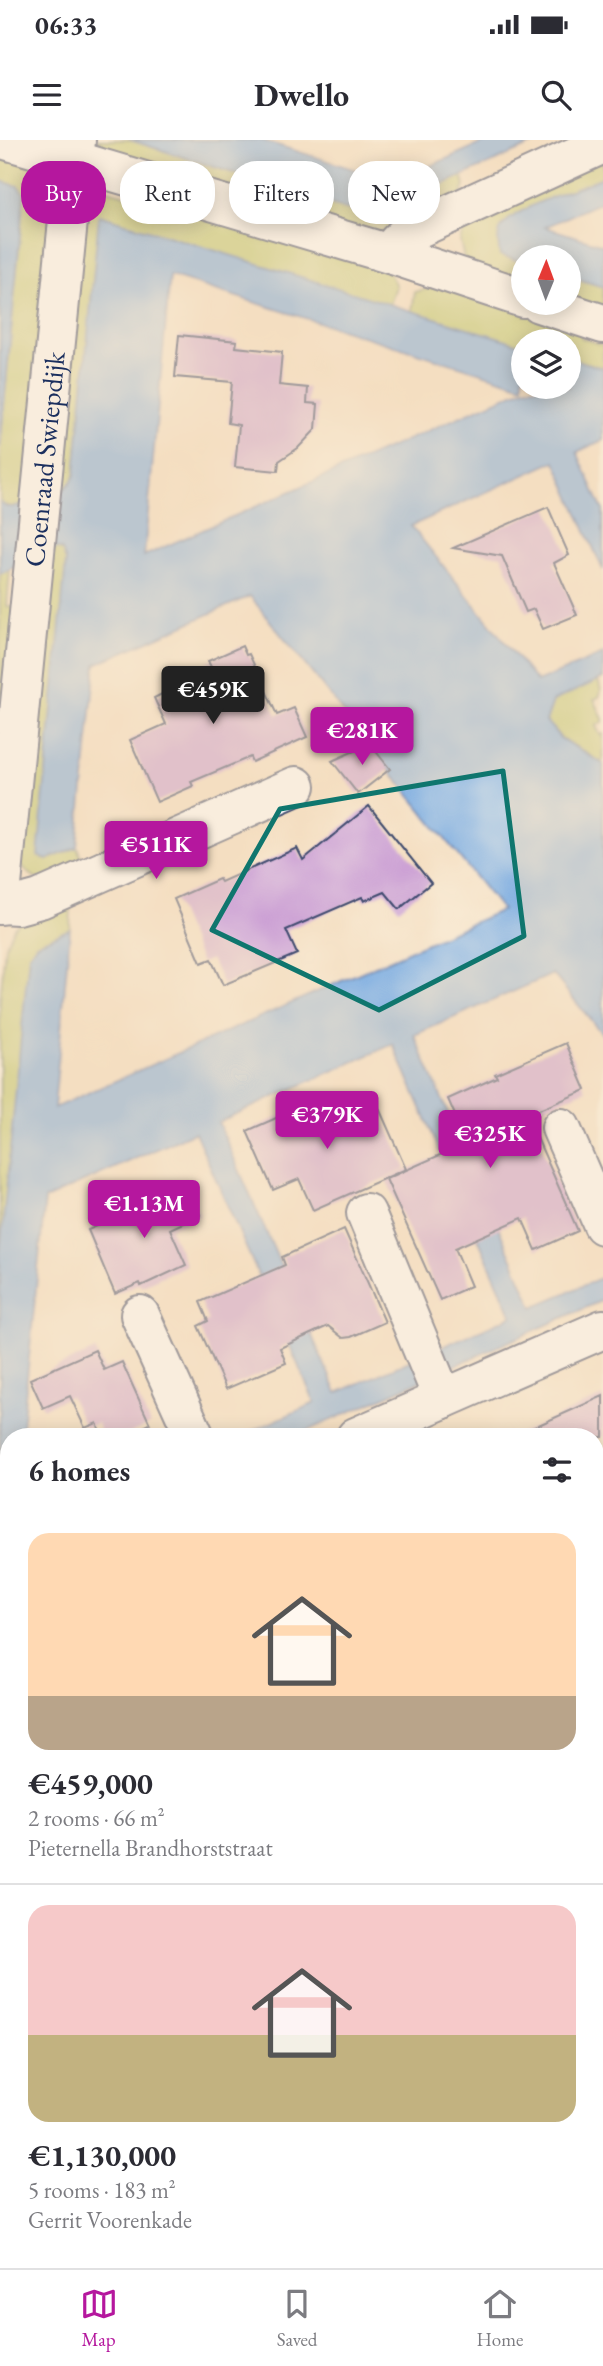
<!DOCTYPE html>
<html lang="en">
<head>
<meta charset="utf-8">
<style>
  body { margin:0; font-family:"EB Garamond",serif; background:#f2f2f3; color:#2b2b33; height:100vh; display:flex; flex-direction:column; font-size:26px; white-space:nowrap }
  * { box-sizing:border-box; margin:0 }
  p { font-size:23px; color:#7c7c81 }
  .icon { flex:none; width:38px; height:38px; fill:none; stroke:currentColor; stroke-width:2; stroke-linecap:round; stroke-linejoin:round }
  .map { position:relative; flex:1; overflow:hidden }
  .sheet { position:absolute; left:0px; top:1288px; width:604px; height:840px; display:flex; flex-direction:column; background:#fff; border-radius:28px 28px 0 0; box-shadow:0 4px 18px #0003 }
  .sheet>* { flex:none }
  .banner { position:absolute; left:21px; top:21px; width:562px; height:63px; display:flex; gap:14px }
  .needle { width:46px; rotate:1deg }
  .controls { position:absolute; left:511px; top:105px; display:grid; gap:14px }
  .controls a { display:grid; place-items:center; width:70px; height:70px; border-radius:50%; background:#fff; box-shadow:0 4px 18px #0003; font-size:35px }
  .price { position:absolute; translate:-50% -60px; padding:0 16px; border-radius:7px; background:#b5179e; color:#fff; font-size:23px; line-height:46px; filter:drop-shadow(0 2px 4px #0008) }
  .price::after { content:''; position:absolute; left:50%; top:42px; width:21px; height:16px; margin-left:-10px; background:inherit; clip-path:polygon(0 0,100% 0,50% 100%) }
  .price.current { background:#222; color:#fff }
  ul { padding:0; list-style:none }
  li { display:grid; align-content:center; gap:14px; height:371px; padding:0 28px }
  li+li { border-top:2px solid #e1e1e2 }
  li span { display:grid; place-items:center; height:217px; border-radius:21px; color:#555 }
  li>.icon { margin-inline-start:auto }
  span .icon { width:126px; height:126px; fill:#fffc; stroke-width:1 }
  li b { font-size:30px }
  h2 { display:flex; justify-content:space-between; align-items:center; height:84px; padding:0 28px; font-size:30px }
  .pill { padding:0 24px; border-radius:28px; background:#fff; box-shadow:0 4px 18px #0003; font-size:24px; line-height:63px }
  .pill.current { background:#b5179e; color:#fff }
  .status { display:flex; justify-content:space-between; align-items:center; height:49px; padding:0 35px; background:#fff; direction:ltr }
  .status svg { height:19px; fill:currentColor }
  header { display:flex; justify-content:space-between; align-items:center; height:91px; padding:0 28px; background:#fff; font-size:32px; font-weight:700 }
  .tabs { display:flex; justify-content:space-around; align-items:center; height:98px; border-top:2px solid #e1e1e2; background:#fff; font-size:19px; color:#7c7c81 }
  .tabs a { display:grid; justify-items:center; gap:4px }
  .tabs .current { color:#b5179e }
  .map>svg:first-child { display:block }
</style>
</head>
<body>
<div class="status"><b>06:33</b><svg viewBox="0 0 49 12"><path d="M0 12V9h3v3zM5 12V6h3v6zM10 12V3h3v9zM15 12V0h3v12zM26 1h20v11H26zM47 4h2v5h-2z"/></svg></div>
<header><svg class="icon" aria-label="menu" viewBox="0 0 24 24"><path d="M4 6h16M4 12h16M4 18h16"/></svg>Dwello<svg class="icon" aria-label="search" viewBox="0 0 24 24"><circle cx="10" cy="10" r="6"/><path d="M15 15l6 6"/></svg></header>
<div class="map">
<svg width="603" height="2128" viewBox="0 0 603 2128">
  <rect width="100%" height="100%" fill="#fcf5e5"/>
  <filter id="ink" filterUnits="userSpaceOnUse"><feTurbulence type="fractalNoise" baseFrequency=".0143" numOctaves="2"/><feDisplacementMap in="SourceGraphic" scale="14" xChannelSelector="R" yChannelSelector="G"/><feConvolveMatrix kernelMatrix="1 2 1 2 8 2 1 2 1" color-interpolation-filters="sRGB"/></filter>
  <filter id="wash" filterUnits="userSpaceOnUse"><feTurbulence type="fractalNoise" baseFrequency=".00686" numOctaves="4" result="noise"/><feDisplacementMap in="SourceGraphic" scale="28" xChannelSelector="R" yChannelSelector="G"/><feGaussianBlur stdDeviation="1.57" result="paint"/><feColorMatrix in="noise" values="0 0 0 0 0 0 0 0 0 0 0 0 0 0 0 0 0 1.4 0 .05"/><feComposite in="paint" operator="in"/></filter>
  <g filter="url(#wash)">
    <rect width="100%" height="100%" fill="#f4dec1"/>
    <!-- green -->
    <path fill="#bcc86a" stroke="#6c7c64" stroke-width="2" d="M 88,0 L 130,0 L 371,77 L 462,35 L 465,46 L 461,55 L 368,98 L 103,18 Z
      M 0,7 L 54,34 L 27,363 C 17,366 9,370 0,362 L 0,308 L 24,54 L 18,46 L 0,41 Z
      M 603,18 L 603,37 L 520,72 L 502,85 L 500,115 L 523,122 L 523,146 L 464,119 L 460,101 L 465,83 Z
      M 104,49 L 386,127 L 396,146 L 390,165 L 100,75 L 75,335 L 67,348 L 56,354 L 87,60 L 94,53 Z
      M 569,136 L 603,147 L 603,171 L 569,160 Z
      M 441,145 L 582,192 L 581,198 L 603,205 L 603,228 L 569,218 L 569,201 L 523,201 L 523,205 L 412,171 L 415,152 Z
      M 57,408 L 62,410 L 66,421 L 47,720 L 77,707 L 86,729 L 44,742 L 29,734 L 18,721 L 44,413 Z
      M 10,429 L 7,466 L 17,468 L 0,647 L 0,434 Z
      M 598,540 L 601,551 L 599,557 L 594,559 L 603,579 L 603,582 L 596,586 L 600,595 L 603,594 L 603,620 L 601,622 L 560,597 L 546,581 L 553,561 Z
      M 66,758 L 71,770 L 70,789 L 36,804 L 0,1112 L 0,861 L 5,806 L 14,787 L 23,779 Z
      M 595,2105 L 603,2105 L 603,2128 L 551,2128 L 461,2119 L 595,2119 Z"/>
    <!-- water -->
    <path fill="#75a8e1" stroke="#486ca0" stroke-width="2" fill-rule="evenodd" d="M 130,0 L 261,0 L 394,42 L 489,0 L 542,0 L 371,77 Z
      M 603,37 L 603,61 L 545,87 L 603,105 L 603,147 L 569,136 L 569,117 L 523,117 L 523,122 L 500,115 C 498,104 496,92 504,84 C 522,65 578,48 603,37 Z
      M 0,41 L 18,46 L 24,53 L 0,308 Z
      M 99,75 L 523,205 L 523,246 L 170,136 L 144,416 L 527,247 L 569,247 L 569,218 L 603,228 L 603,300 L 577,312 L 603,371 L 603,430 L 555,321 L 411,386 L 537,542 L 603,514 L 603,538 L 553,561 L 546,581 L 560,598 L 603,624 L 603,895 L 553,834 L 414,895 L 533,1167 L 603,1137 L 603,1160 L 293,1297 L 239,1297 L 315,1263 L 195,992 L 45,1059 L 21,1297 L 9,1297 L 9,1422 L 0,1426 L 0,1112 L 29,815 L 36,804 L 70,789 L 54,968 L 502,770 L 250,456 L 96,524 L 77,707 L 47,720 L 38,716 L 66,421 L 62,410 L 56,408 L 0,434 L 0,362 L 6,367 L 13,367 C 34,361 66,357 75,335 ZM 393,904 L 512,1176 L 337,1253 L 218,982 Z
      M 603,1368 L 603,1992 L 595,1991 L 595,1371 Z
      M 9,1661 L 9,1934 L 0,1933 L 0,1665 Z"/>
    <g id="blocks">
      <!-- building -->
      <path fill="#ca9ed4" d="M 179,195 L 237,201 L 236,207 L 282,212 L 279,245 L 308,248 L 307,263 L 318,264 L 316,289 L 298,308 L 279,321 L 278,331 L 235,327 L 239,285 L 228,283 L 232,242 L 175,237 Z
        M 548,367 L 569,415 L 554,423 L 577,475 L 543,489 L 534,469 L 526,472 L 502,416 L 453,408 Z
        M 242,506 L 246,515 L 249,514 L 277,575 L 294,568 L 307,597 L 252,622 L 250,617 L 191,642 L 193,646 L 157,662 L 130,600 L 166,584 L 154,558 L 212,529 L 208,521 Z
        M 370,604 L 390,629 L 358,654 L 332,621 Z
        M 369,666 L 431,743 L 399,769 L 385,752 L 364,761 L 362,757 L 286,790 L 297,814 L 223,845 L 211,819 L 201,823 L 174,759 L 219,739 L 221,742 L 297,708 L 303,720 Z
        M 566,903 L 586,950 L 527,975 L 578,1091 L 536,1110 L 522,1078 L 455,1108 L 471,1146 L 440,1160 L 386,1039 L 467,1003 L 448,959 L 497,937 L 495,934 Z
        M 321,958 L 330,979 L 375,959 L 406,1029 L 313,1070 L 299,1039 L 273,1050 L 247,991 Z
        M 187,1044 L 200,1075 L 170,1089 L 186,1125 L 141,1146 L 140,1143 L 115,1154 L 88,1090 L 154,1061 L 153,1059 Z
        M 344,1089 L 385,1182 L 351,1197 L 343,1198 L 328,1186 L 280,1208 L 286,1223 L 226,1249 L 198,1186 L 208,1181 L 200,1162 L 285,1125 L 282,1117 Z
        M 95,1210 L 104,1230 L 122,1222 L 150,1284 L 122,1297 L 102,1297 L 97,1283 L 85,1288 L 70,1256 L 43,1268 L 30,1239 Z
        M 603,1256 L 603,1297 L 512,1297 Z"/>
    </g>
  </g>
  <g filter="url(#ink)">
    <use href="#blocks" fill-opacity="0" stroke="#3c496d" stroke-width="2"/>
    <g fill="none" stroke-linecap="round" stroke-linejoin="round">
      <defs>
        <g id="minor">
          <path d="M 6,0 L 393,115 L 523,158"/>
          <path d="M 393,115 L 397,103 L 406,94 L 603,4"/>
          <path d="M 539,163 L 603,184"/>
          <path d="M 0,764 L 18,765 L 40,759 L 296,646"/>
          <path id="s1" d="M 0,765 L 76,0"/>
          <path d="M 561,988 L 603,1085"/>
          <path d="M 366,1073 L 443,1259"/>
          <path d="M 140,1175 L 195,1297"/>
          <path d="M 356,1297 L 603,1189"/>
          <path d="M 0,1454 L 9,1451"/>
          <path d="M 0,2046 L 9,2045"/>
          <path d="M 0,2082 L 9,2080"/>
          <path d="M 595,2085 L 603,2086"/>
          <path d="M 193,2119 L 285,2128"/>
        </g>
      </defs>
      <!-- minor casing -->
      <use href="#minor" stroke="#3c496d" stroke-width="42"/>
      <!-- path -->
      <path stroke="#3c496d" stroke-width="4.5" stroke-dasharray="5 5" stroke-linecap="butt" d="M 0,2001 L 9,2001
        M 15,2120 L 54,2119"/>
      <!-- minor -->
      <use href="#minor" stroke="#fff" stroke-width="38"/>
    </g>
  </g>
  <!-- marked area -->
  <path d="M0 0H603V2128H0ZM 503,631 L 524,796 L 379,870 L 212,790 L 280,669 Z" fill="#f4dec1" fill-opacity=".55" fill-rule="evenodd"/>
  <path fill="none" stroke="#0f766e" stroke-width="5" stroke-linejoin="round" d="M 503,631 L 524,796 L 379,870 L 212,790 L 280,669 Z"/>
  <g text-anchor="middle" stroke-width="5" stroke-linejoin="round" paint-order="stroke">
    <!-- street labels -->
    <g font-size="28" fill="#1b2f5e" stroke="#fcf5e5">
      <text dy="10" stroke="none"><textPath href="#s1" startOffset="448">Coenraad Swiepdijk</textPath></text>
    </g>
  </g>
</svg>
<div class="controls">
<a><svg class="needle" viewBox="-14 -14 28 28"><path d="M0-13l5 13h-10z" fill="#e53935"/><path d="M0 13l5-13h-10z" fill="#7c7c81"/></svg></a>
<a><svg class="icon" aria-label="layers" viewBox="0 0 24 24"><path d="M12 4l9 5-9 5-9-5zM3 14l9 5 9-5"/></svg></a>
</div>
<b class="price current" style="left:213px;top:586px">€459K</b>
<b class="price" style="left:362px;top:627px">€281K</b>
<b class="price" style="left:156px;top:741px">€511K</b>
<b class="price" style="left:327px;top:1011px">€379K</b>
<b class="price" style="left:490px;top:1030px">€325K</b>
<b class="price" style="left:144px;top:1100px">€1.13M</b>
<div class="banner">
<a class="pill current">Buy</a>
<a class="pill">Rent</a>
<a class="pill">Filters</a>
<a class="pill">New</a>
</div>
<section class="sheet">
<h2>6 homes<svg class="icon" aria-label="filters" viewBox="0 0 24 24"><path d="M4 7h16M4 17h16"/><circle cx="9" cy="7" r="2"/><circle cx="15" cy="17" r="2"/></svg></h2>
<ul>
<li><span style="background:linear-gradient(#ffd9b3 75%,#b9a48a 0)"><svg class="icon" aria-label="home" viewBox="0 0 24 24"><path d="M3 11l9-7 9 7M6 9v11h12V9"/></svg></span><div><b>€459,000</b><p>2 rooms · 66 m²</p><p>Pieternella Brandhorststraat</p></div></li>
<li><span style="background:linear-gradient(#f6c9c9 60%,#c2b280 0)"><svg class="icon" aria-label="home" viewBox="0 0 24 24"><path d="M3 11l9-7 9 7M6 9v11h12V9"/></svg></span><div><b>€1,130,000</b><p>5 rooms · 183 m²</p><p>Gerrit Voorenkade</p></div></li>
</ul>
</section>
</div>
<nav class="tabs">
<a class="current"><svg class="icon" aria-label="map" viewBox="0 0 24 24"><path d="M3 6l6-2 6 2 6-2v14l-6 2-6-2-6 2zM9 4v14M15 6v14"/></svg>Map</a>
<a><svg class="icon" aria-label="saved" viewBox="0 0 24 24"><path d="M7 4h10v16l-5-4-5 4z"/></svg>Saved</a>
<a><svg class="icon" aria-label="home" viewBox="0 0 24 24"><path d="M3 11l9-7 9 7M6 9v11h12V9"/></svg>Home</a>
</nav>
</body>
</html>
